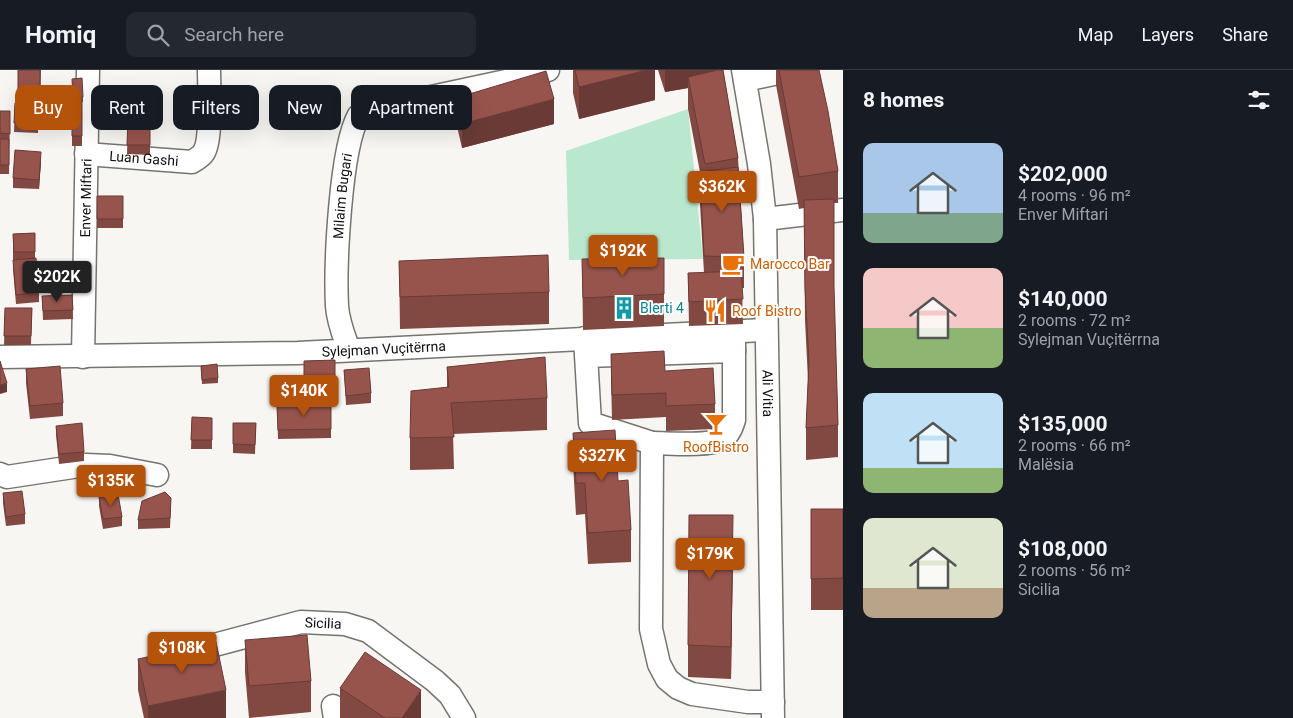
<!DOCTYPE html>
<html lang="en">
<head>
<meta charset="utf-8">
<style>
  body { margin:0; font-family:Roboto,sans-serif; background:#242831; color:#f1f3f6; height:100vh; display:flex; flex-direction:column; font-size:19px; white-space:nowrap }
  * { box-sizing:border-box; margin:0 }
  p { font-size:16px; color:#9ea1a6 }
  .icon { flex:none; width:28px; height:28px; fill:none; stroke:currentColor; stroke-width:2; stroke-linecap:round; stroke-linejoin:round }
  .map { position:relative; flex:1; overflow:hidden }
  .drawer { display:flex; flex-direction:column; background:#171b24; width:450px }
  .drawer>* { flex:none }
  .top-card { position:absolute; left:15px; top:15px; width:475px; height:45px; display:flex; gap:10px }
  .price { position:absolute; translate:-50% -42px; padding:0 11px; border-radius:5px; background:#b45309; color:#fff; font-size:16px; line-height:32px; filter:drop-shadow(0 1px 2px #0008) }
  .price::after { content:''; position:absolute; left:50%; top:30px; width:15px; height:11px; margin-left:-8px; background:inherit; clip-path:polygon(0 0,100% 0,50% 100%) }
  .price.selected { background:#222; color:#fff }
  ul { padding:0; list-style:none }
  li { display:flex; align-items:center; gap:15px; height:125px; padding:0 20px }
  li span { display:grid; place-items:center; flex:none; width:140px; height:100px; border-radius:10px; color:#555 }
  li>.icon { margin-inline-start:auto }
  span .icon { width:60px; height:60px; fill:#fffc; stroke-width:1 }
  li b { font-size:21px }
  h2 { display:flex; justify-content:space-between; align-items:center; height:60px; padding:0 20px; font-size:21px }
  .chip { padding:0 18px; border-radius:10px; background:#171b24; box-shadow:0 5px 20px #0002; font-size:18px; line-height:45px }
  .chip.selected { background:#b45309; color:#fff }
  header { display:flex; align-items:center; gap:30px; box-sizing:border-box; height:70px; padding:0 25px; background:#171b24; border-bottom:1px solid #363941 }
  header strong { font-size:24px }
  nav { display:flex; gap:28px; margin-inline-start:auto; font-size:18px }
  .search { width:350px; height:45px; background:#242831; display:flex; align-items:center; gap:12px; box-sizing:border-box; padding:0 18px; border-radius:10px; color:#9ea1a6; font-size:19px }
  main { display:flex; flex:1; min-height:0 }
  .map>svg:first-child { display:block }
</style>
</head>
<body>
<header>
<strong>Homiq</strong>
<div class="search"><svg class="icon" aria-label="search" viewBox="0 0 24 24"><circle cx="10" cy="10" r="6"/><path d="M15 15l6 6"/></svg>Search here</div>
<nav><a>Map</a><a>Layers</a><a>Share</a></nav>
</header>
<main>
<div class="map">
<svg width="843" height="648" viewBox="0 0 843 648">
  <rect width="100%" height="100%" fill="#f8f6f2"/>
  <!-- green -->
  <path fill="#bae8cf" d="M 688,39 L 703,189 L 569,190 L 566,81 Z"/>
  <g fill="none" stroke-linecap="round" stroke-linejoin="round">
    <defs>
      <g id="minor">
        <path id="s1" d="M 743,0 L 759,94 L 765,149 L 773,648"/>
        <path d="M 745,10 L 792,0"/>
        <path id="s2" d="M 86,84 L 192,92 C 196,89 201,87 204,82 C 212,69 209,17 209,0"/>
        <path d="M 765,149 L 843,140"/>
        <path d="M 585,268 L 590,353 L 652,373 L 651,559 L 659,594 L 667,609 L 678,618 L 692,624 L 748,632 L 773,632"/>
        <path id="s3" d="M 349,280 C 344,266 338,252 337,236 C 335,196 340,78 359,45 L 380,38 L 520,8 L 548,0"/>
        <path d="M 587,286 L 734,281"/>
        <path id="s4" d="M 0,287 L 298,283 L 766,260"/>
        <path id="s5" d="M 83,287 L 88,0"/>
        <path d="M 652,373 C 670,373 706,377 722,369 C 729,365 732,357 734,350 L 734,261"/>
        <path d="M 0,404 L 7,407 L 86,395 L 110,396 L 157,405"/>
        <path id="s6" d="M 188,582 L 301,552 L 345,554 L 368,561 L 435,611 L 450,625 L 464,648"/>
        <path d="M 333,636 L 335,648"/>
      </g>
    </defs>
    <!-- minor casing -->
    <use href="#minor" stroke="#757470" stroke-width="25"/>
    <!-- minor -->
    <use href="#minor" stroke="#fff" stroke-width="22"/>
  </g>
  <!-- wall -->
  <path fill="#824842" d="M 18,0 L 41,0 L 40,34 L 38,34 L 38,63 L 14,62 L 15,33 L 18,33 Z
    M 573,0 L 655,0 L 655,30 L 579,49 L 573,23 Z
    M 658,0 L 723,0 L 738,88 L 744,187 L 744,218 L 742,218 L 743,254 L 689,256 L 688,203 L 704,203 L 700,134 L 700,102 L 688,39 L 688,18 L 665,22 Z
    M 776,0 L 819,0 L 838,101 L 838,133 L 834,133 L 834,223 L 838,355 L 838,387 L 806,390 L 806,358 L 808,310 L 805,250 L 804,138 L 799,139 L 776,15 Z
    M 72,13 L 83,27 L 83,32 L 82,32 L 82,76 L 72,76 L 72,31 L 73,31 Z
    M 129,19 L 150,19 L 150,85 L 127,84 Z
    M 456,28 L 554,54 L 462,78 L 456,52 Z
    M 0,41 L 10,41 L 9,104 L 0,104 Z
    M 41,91 L 39,119 L 13,118 L 13,108 Z
    M 97,126 L 123,126 L 123,158 L 97,158 Z
    M 35,163 L 35,188 L 39,222 L 39,232 L 16,234 L 13,199 L 13,164 Z
    M 664,188 L 664,256 L 583,260 L 582,189 Z
    M 399,191 L 549,222 L 549,254 L 400,259 Z
    M 72,225 L 73,249 L 43,250 L 42,226 Z
    M 5,238 L 32,238 L 31,275 L 4,275 Z
    M 611,284 L 665,301 L 715,334 L 715,359 L 666,361 L 666,347 L 612,350 L 611,308 Z
    M 335,290 L 335,332 L 304,332 L 304,291 Z
    M 201,296 L 218,308 L 218,313 L 202,314 Z
    M 447,297 L 547,328 L 547,360 L 453,364 L 454,399 L 410,400 L 410,368 L 447,317 Z
    M 26,299 L 63,333 L 63,346 L 30,349 L 26,313 Z
    M 344,300 L 371,323 L 371,333 L 346,335 Z
    M 331,335 L 331,368 L 278,369 L 277,336 Z
    M 192,347 L 212,348 L 212,379 L 191,379 Z
    M 233,353 L 256,353 L 255,384 L 233,383 Z
    M 56,356 L 84,382 L 84,391 L 59,394 L 56,365 Z
    M 573,363 L 618,411 L 631,460 L 631,492 L 588,494 L 585,444 L 576,445 L 573,394 Z
    M 3,423 L 25,444 L 25,454 L 6,456 L 3,433 Z
    M 99,427 L 122,447 L 122,456 L 103,459 L 99,436 Z
    M 171,437 L 170,458 L 138,459 L 138,450 Z
    M 811,439 L 843,439 L 843,540 L 811,540 Z
    M 733,477 L 731,609 L 688,607 L 688,575 Z
    M 245,570 L 311,611 L 311,642 L 249,648 L 245,602 Z
    M 138,589 L 226,648 L 144,648 L 138,620 Z
    M 340,618 L 421,648 L 340,648 Z"/>
  <!-- shaded-wall -->
  <path fill="#6a3b36" d="M 647,0 L 655,0 L 655,30 L 579,49 L 579,17 Z
    M 665,0 L 717,0 L 688,7 L 688,18 L 665,22 Z
    M 554,29 L 554,54 L 462,78 L 462,54 Z
    M 41,82 L 41,91 L 39,119 L 39,110 Z
    M 7,313 L 7,322 L 0,324 L 0,315 Z
    M 733,445 L 733,477 L 731,609 L 731,577 Z
    M 226,620 L 226,648 L 148,648 L 148,636 Z
    M 421,620 L 421,648 L 402,648 Z"/>
  <!-- building -->
  <path fill="#97544d" stroke="#6a3b36" d="M 18,0 L 40,0 L 40,25 L 18,25 Z
    M 575,0 L 647,0 L 579,17 Z
    M 718,0 L 723,0 L 738,88 L 705,94 L 688,7 Z
    M 779,0 L 819,0 L 828,41 L 838,101 L 799,107 Z
    M 546,1 L 554,29 L 462,54 L 456,28 Z
    M 82,8 L 83,27 L 73,28 L 72,9 Z
    M 129,19 L 150,19 L 150,75 L 127,75 Z
    M 82,30 L 82,66 L 72,66 L 72,31 Z
    M 15,33 L 38,34 L 38,53 L 14,53 Z
    M 0,41 L 10,41 L 10,64 L 0,63 Z
    M 0,69 L 9,69 L 9,95 L 0,95 Z
    M 15,80 L 41,82 L 39,110 L 13,108 Z
    M 738,97 L 744,187 L 704,186 L 700,102 Z
    M 97,126 L 123,126 L 123,149 L 97,149 Z
    M 834,129 L 834,216 L 838,355 L 806,358 L 809,292 L 805,218 L 804,130 Z
    M 35,163 L 35,182 L 14,182 L 13,164 Z
    M 548,185 L 549,222 L 400,227 L 399,191 Z
    M 36,188 L 39,222 L 16,225 L 13,190 Z
    M 664,188 L 664,224 L 583,228 L 582,189 Z
    M 741,201 L 743,229 L 689,232 L 688,203 Z
    M 72,225 L 73,240 L 43,241 L 42,226 Z
    M 5,238 L 32,238 L 31,266 L 4,266 Z
    M 664,281 L 665,301 L 713,298 L 715,334 L 666,336 L 666,323 L 612,325 L 611,284 Z
    M 545,287 L 547,328 L 451,333 L 454,367 L 410,368 L 411,321 L 449,317 L 447,297 Z
    M 335,290 L 335,323 L 304,323 L 304,291 Z
    M 0,291 L 7,313 L 0,315 Z
    M 217,294 L 218,308 L 202,310 L 201,296 Z
    M 60,296 L 63,333 L 30,336 L 26,299 Z
    M 369,298 L 371,323 L 346,326 L 344,300 Z
    M 331,335 L 331,359 L 278,360 L 277,336 Z
    M 192,347 L 212,348 L 212,370 L 191,370 Z
    M 82,353 L 84,382 L 59,384 L 56,356 Z
    M 233,353 L 256,353 L 255,375 L 233,374 Z
    M 615,360 L 618,411 L 628,410 L 631,460 L 588,463 L 585,413 L 576,413 L 573,363 Z
    M 22,421 L 25,444 L 6,447 L 3,423 Z
    M 165,422 L 171,428 L 170,448 L 138,450 L 142,431 Z
    M 118,424 L 122,447 L 103,449 L 99,427 Z
    M 811,439 L 843,439 L 843,508 L 811,509 Z
    M 689,445 L 733,445 L 731,577 L 688,575 Z
    M 307,565 L 311,611 L 249,616 L 245,570 Z
    M 216,572 L 226,620 L 148,636 L 138,589 Z
    M 365,582 L 421,620 L 402,648 L 385,648 L 340,618 Z"/>
  <!-- icons -->
  <defs>
    <symbol id="cafe-bare" viewBox="-9 -9 18 18"><path d="M-5.5-4.5H6V0H3Q3 3.5 0 3.5H-2.5Q-5.5 3.5-5.5 0ZM3-3.2v2h1.7v-2ZM-6 4.5H4V6H-6Z" fill="#e8710a" stroke="#fff" stroke-width="2.5" paint-order="stroke"/></symbol>
    <symbol id="building-bare" viewBox="-9 -9 18 18"><path d="M-4-6H4V6H1V3H-1V6H-4ZM-2.5-4.3h1.7v1.8h-1.7ZM.8-4.3h1.7v1.8H.8ZM-2.5-1h1.7V.8h-1.7ZM.8-1h1.7V.8H.8Z" fill="#0f9aa8" stroke="#fff" stroke-width="2.5" paint-order="stroke"/></symbol>
    <symbol id="restaurant-bare" viewBox="-9 -9 18 18"><path d="M-5-6h1v4h1v-4h1v4h1v-4h1v5L-1.5 .5V6h-2V.5L-5-1ZM5-6V6H3V1.5H1.5Q1.5-4 5-6Z" fill="#e8710a" stroke="#fff" stroke-width="2.5" paint-order="stroke"/></symbol>
    <symbol id="bar-bare" viewBox="-9 -9 18 18"><path d="M-6-5H6L.8 .8V4.5H3.5V6h-7V4.5H-.8V.8Z" fill="#e8710a" stroke="#fff" stroke-width="2.5" paint-order="stroke"/></symbol>
  </defs>
  <g fill-rule="evenodd">
    <use href="#cafe-bare" x="717" y="178" width="32" height="32"/>
    <use href="#building-bare" x="608" y="222" width="32" height="32"/>
    <use href="#restaurant-bare" x="699" y="225" width="32" height="32"/>
    <use href="#bar-bare" x="700" y="338" width="32" height="32"/>
  </g>
  <g text-anchor="middle" stroke-width="4" stroke-linejoin="round" paint-order="stroke">
    <!-- street labels -->
    <g font-size="14" fill="#11100f" stroke="#fff">
      <text dy="5" stroke="none"><textPath href="#s2" startOffset="58">Luan Gashi</textPath></text>
      <text dy="5" stroke="none"><textPath href="#s3" startOffset="156">Milaim Bugari</textPath></text>
      <text dy="5" stroke="none"><textPath href="#s5" startOffset="159">Enver Miftari</textPath></text>
      <text dy="5" stroke="none"><textPath href="#s4" startOffset="384">Sylejman Vuçitërrna</textPath></text>
      <text dy="5" stroke="none"><textPath href="#s1" startOffset="325">Ali Vitia</textPath></text>
      <text dy="5" stroke="none"><textPath href="#s6" startOffset="139">Sicilia</textPath></text>
    </g>
    <!-- food labels -->
    <g font-size="14" fill="#c56008" stroke="#fff" text-anchor="start">
      <text x="750" y="199">Marocco Bar</text>
      <text x="732" y="246">Roof Bistro</text>
      <text x="716" y="382" text-anchor="middle">RoofBistro</text>
    </g>
    <!-- culture labels -->
    <g font-size="14" fill="#0d838f" stroke="#fff" text-anchor="start">
      <text x="640" y="243">Blerti 4</text>
    </g>
  </g>
</svg>
<b class="price" style="left:722px;top:143px">$362K</b>
<b class="price" style="left:623px;top:207px">$192K</b>
<b class="price selected" style="left:57px;top:233px">$202K</b>
<b class="price" style="left:304px;top:347px">$140K</b>
<b class="price" style="left:602px;top:412px">$327K</b>
<b class="price" style="left:111px;top:437px">$135K</b>
<b class="price" style="left:710px;top:510px">$179K</b>
<b class="price" style="left:182px;top:604px">$108K</b>
<div class="top-card">
<a class="chip selected">Buy</a>
<a class="chip">Rent</a>
<a class="chip">Filters</a>
<a class="chip">New</a>
<a class="chip">Apartment</a>
</div>
</div>
<section class="drawer">
<h2>8 homes<svg class="icon" aria-label="filters" viewBox="0 0 24 24"><path d="M4 7h16M4 17h16"/><circle cx="9" cy="7" r="2"/><circle cx="15" cy="17" r="2"/></svg></h2>
<ul>
<li><span style="background:linear-gradient(#a9c7e8 70%,#7fa58c 0)"><svg class="icon" aria-label="home" viewBox="0 0 24 24"><path d="M3 11l9-7 9 7M6 9v11h12V9"/></svg></span><div><b>$202,000</b><p>4 rooms · 96 m²</p><p>Enver Miftari</p></div></li>
<li><span style="background:linear-gradient(#f6c9c9 60%,#8fb573 0)"><svg class="icon" aria-label="home" viewBox="0 0 24 24"><path d="M3 11l9-7 9 7M6 9v11h12V9"/></svg></span><div><b>$140,000</b><p>2 rooms · 72 m²</p><p>Sylejman Vuçitërrna</p></div></li>
<li><span style="background:linear-gradient(#bfe0f5 75%,#8fb573 0)"><svg class="icon" aria-label="home" viewBox="0 0 24 24"><path d="M3 11l9-7 9 7M6 9v11h12V9"/></svg></span><div><b>$135,000</b><p>2 rooms · 66 m²</p><p>Malësia</p></div></li>
<li><span style="background:linear-gradient(#dfe7d0 70%,#b9a48a 0)"><svg class="icon" aria-label="home" viewBox="0 0 24 24"><path d="M3 11l9-7 9 7M6 9v11h12V9"/></svg></span><div><b>$108,000</b><p>2 rooms · 56 m²</p><p>Sicilia</p></div></li>
</ul>
</section>
</main>
</body>
</html>
